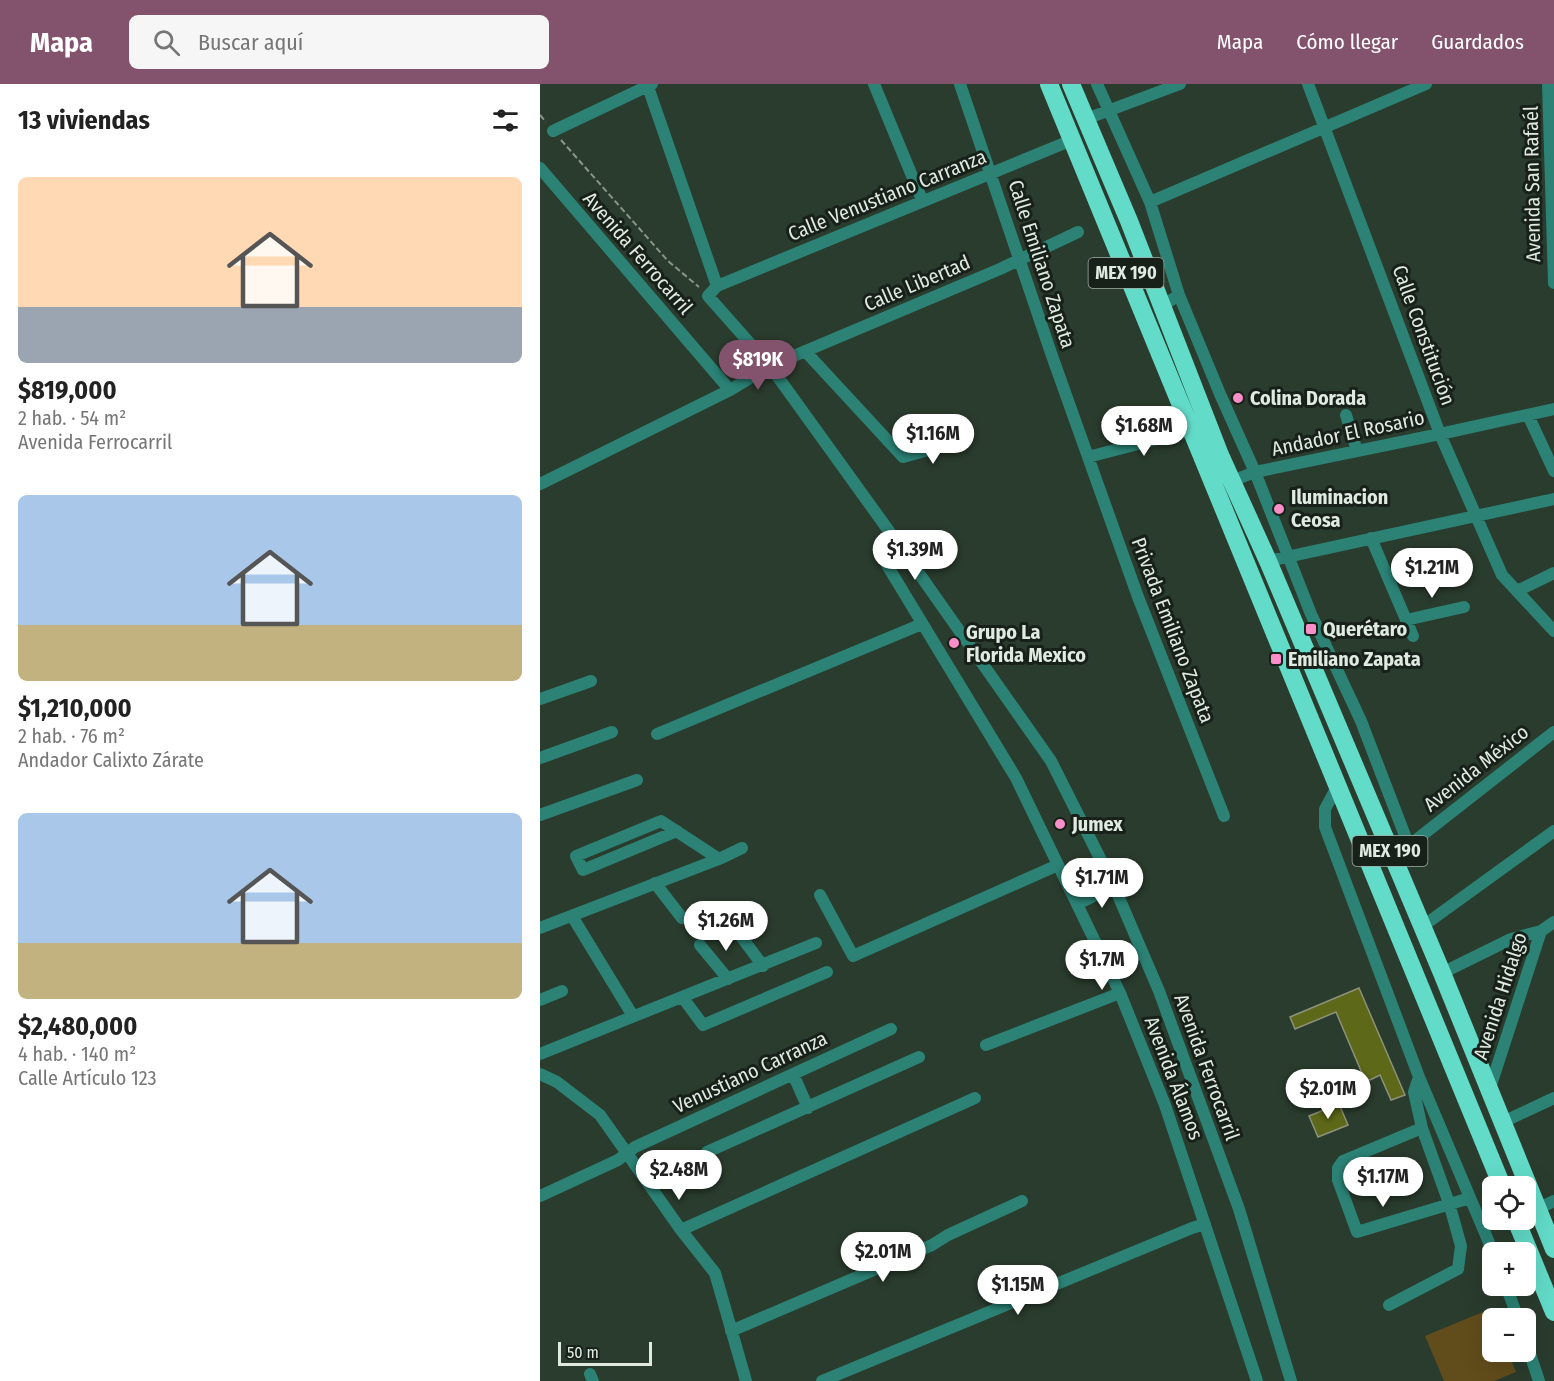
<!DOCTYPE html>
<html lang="es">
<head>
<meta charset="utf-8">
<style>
  body { margin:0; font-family:"Fira Sans Condensed",sans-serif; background:#f6f6f6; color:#222; height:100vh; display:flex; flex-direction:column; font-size:22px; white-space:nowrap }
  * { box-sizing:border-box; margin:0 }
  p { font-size:20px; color:#767676 }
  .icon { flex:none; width:33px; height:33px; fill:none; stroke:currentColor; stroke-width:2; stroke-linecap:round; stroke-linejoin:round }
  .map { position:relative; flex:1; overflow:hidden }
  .details { display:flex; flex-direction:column; background:#fff; width:540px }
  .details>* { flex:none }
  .controls { position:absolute; left:942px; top:1092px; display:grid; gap:12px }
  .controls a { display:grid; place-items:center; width:54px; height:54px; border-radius:9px; background:#fff; box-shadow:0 6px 24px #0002; font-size:30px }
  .scale { position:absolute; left:18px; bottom:15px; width:94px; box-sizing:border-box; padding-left:6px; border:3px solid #dfeae0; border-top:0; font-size:16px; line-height:21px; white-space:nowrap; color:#dfeae0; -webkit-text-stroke:4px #18201a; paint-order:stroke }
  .price { position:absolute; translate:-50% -51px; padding:0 14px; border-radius:21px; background:#fff; color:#222; font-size:20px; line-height:39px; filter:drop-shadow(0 2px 3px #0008) }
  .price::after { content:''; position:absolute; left:50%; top:36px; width:18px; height:14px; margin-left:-9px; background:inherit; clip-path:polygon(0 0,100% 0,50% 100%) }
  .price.on { background:#83536d; color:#fff }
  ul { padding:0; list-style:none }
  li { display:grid; align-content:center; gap:12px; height:318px; padding:0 18px }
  li span { display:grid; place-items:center; height:186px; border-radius:9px; color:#555 }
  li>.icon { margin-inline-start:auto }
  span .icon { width:108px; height:108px; fill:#fffc; stroke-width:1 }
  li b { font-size:26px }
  h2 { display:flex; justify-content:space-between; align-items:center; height:72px; padding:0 18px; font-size:26px }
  header { display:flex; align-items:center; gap:36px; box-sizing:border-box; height:84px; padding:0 30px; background:#83536d; color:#fff }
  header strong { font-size:28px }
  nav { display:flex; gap:33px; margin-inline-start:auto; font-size:21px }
  .search { width:420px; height:54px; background:#f6f6f6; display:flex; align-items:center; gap:15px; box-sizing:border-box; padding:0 21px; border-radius:9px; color:#767676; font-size:22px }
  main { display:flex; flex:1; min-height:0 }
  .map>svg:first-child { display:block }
</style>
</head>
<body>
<header>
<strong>Mapa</strong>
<div class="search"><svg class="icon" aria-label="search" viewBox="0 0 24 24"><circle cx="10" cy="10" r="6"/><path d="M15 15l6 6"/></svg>Buscar aquí</div>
<nav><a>Mapa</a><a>Cómo llegar</a><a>Guardados</a></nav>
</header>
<main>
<section class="details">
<h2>13 viviendas<svg class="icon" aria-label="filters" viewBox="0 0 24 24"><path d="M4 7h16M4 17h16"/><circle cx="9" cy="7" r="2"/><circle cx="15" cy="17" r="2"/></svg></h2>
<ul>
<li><span style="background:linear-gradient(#ffd9b3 70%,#9aa5b1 0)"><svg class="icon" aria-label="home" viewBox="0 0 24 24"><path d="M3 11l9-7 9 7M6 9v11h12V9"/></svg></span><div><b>$819,000</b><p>2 hab. · 54 m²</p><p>Avenida Ferrocarril</p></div></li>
<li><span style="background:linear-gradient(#a9c7e8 70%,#c2b280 0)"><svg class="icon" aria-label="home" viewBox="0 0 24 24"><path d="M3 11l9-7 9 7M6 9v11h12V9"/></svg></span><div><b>$1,210,000</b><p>2 hab. · 76 m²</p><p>Andador Calixto Zárate</p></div></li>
<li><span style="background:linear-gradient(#a9c7e8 70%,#c2b280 0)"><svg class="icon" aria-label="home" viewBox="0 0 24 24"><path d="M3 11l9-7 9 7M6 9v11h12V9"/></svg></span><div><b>$2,480,000</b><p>4 hab. · 140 m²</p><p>Calle Artículo 123</p></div></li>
</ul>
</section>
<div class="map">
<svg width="1014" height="1297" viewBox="0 0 1014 1297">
  <rect width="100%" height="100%" fill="#2a3c2d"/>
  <!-- green -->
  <path fill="#614c1b" d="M 950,1225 L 954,1234 L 952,1268 L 968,1268 L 976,1288 L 954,1297 L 904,1297 L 885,1252 Z"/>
  <!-- building -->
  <path fill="#5d6818" stroke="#8d927b" stroke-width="1.5" d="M 819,904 L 865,1011 L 851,1016 L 840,991 L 830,996 L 824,994 L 796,928 L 755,945 L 750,933 Z
    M 799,1020 L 808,1041 L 778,1053 L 769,1032 Z"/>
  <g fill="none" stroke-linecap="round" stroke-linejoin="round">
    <!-- path -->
    <path stroke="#89978b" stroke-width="2" stroke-dasharray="6 3" stroke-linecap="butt" d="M 0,31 L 6,38
      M 21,56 L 128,177 L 159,203"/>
    <!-- minor -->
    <path stroke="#2b8275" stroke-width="12" d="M 107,0 L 177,202
      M 334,0 L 382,116
      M 420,0 L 511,269 L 598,513 L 684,732
      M 557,0 L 610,118 L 639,211 L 622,222
      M 768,0 L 900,350 L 962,491 L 1014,547
      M 1008,0 L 1014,199
      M 546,35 L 640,0
      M 13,47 L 112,0
      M 532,56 L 177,202 L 168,212 L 230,282 L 359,461 L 511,677 L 574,802 L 619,907 L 699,1125 L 751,1297
      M 0,84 L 190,306
      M 610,118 L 886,0
      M 639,211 L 680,310 L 715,388 L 771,530 L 821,637 L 869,762
      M 265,267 L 363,373 L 414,359
      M 806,331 L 817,367
      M 988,331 L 1014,387
      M 548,373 L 652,346
      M 692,397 L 715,388 L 900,350 L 1014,325
      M 0,400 L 190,306 L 230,282 L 460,185 L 538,148
      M 831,454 L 873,552
      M 359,461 C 350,467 347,469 347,481 L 476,694 L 580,909 L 625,1021 L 717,1297
      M 728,477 L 1014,415
      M 977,507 L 1014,489
      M 866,536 L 924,523
      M 0,615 L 51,597
      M 117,650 L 382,540
      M 0,674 L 72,648
      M 798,701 L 785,725 L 785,743 L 879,993 L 953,1168
      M 0,731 L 97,696
      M 137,747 L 43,786 L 36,772 L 121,737 L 179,775
      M 853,774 L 1014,648
      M 115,799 L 142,834
      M 280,811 L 313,872 L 518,781
      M 537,820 L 574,802
      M 32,832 L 93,932
      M 188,835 L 223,882
      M 883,842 L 1014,747
      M 0,844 L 179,775 L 202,764
      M 160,861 L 188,895
      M 902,889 L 971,855 L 1001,847
      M 143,914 L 163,941 L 287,888
      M 0,916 L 22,907
      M 446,961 L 580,909
      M 0,970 L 276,859
      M 0,990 L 17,998 L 60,1031 L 141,1146 L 175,1189 L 206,1297
      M 253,990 L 268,1024
      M 879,993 L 874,1008 L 882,1044 L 803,1077 L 798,1084 L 798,1096 L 817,1148 L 930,1114
      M 950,1004 L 1001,847 L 1014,838
      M 963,1038 L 1014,1014
      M 167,1068 L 379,973
      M 0,1112 L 78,1076 L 95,1063 L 351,945
      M 997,1125 L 1014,1117
      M 141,1146 L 435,1014
      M 966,1202 L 978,1234
      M 849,1221 L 918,1185 L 921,1162 L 909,1119 L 882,1044
      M 191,1247 L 392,1161 L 408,1151 L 482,1117
      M 986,1258 L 999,1297
      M 50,1290 L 53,1297
      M 282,1297 L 652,1144 L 665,1140"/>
    <!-- highway -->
    <path stroke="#62dbc8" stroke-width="18" d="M 509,0 L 962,1102
      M 531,0 L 589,137 L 680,371 L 728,477 L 902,889 L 1014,1165
      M 976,1136 L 1014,1228"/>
  </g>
  <!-- markers -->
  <g fill="#f98fc8" stroke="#18201a" stroke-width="2">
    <circle cx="698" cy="314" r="6"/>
    <circle cx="739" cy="425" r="6"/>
    <rect x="765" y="539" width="12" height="12" rx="3"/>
    <circle cx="414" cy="559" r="6"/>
    <rect x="730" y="569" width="12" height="12" rx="3"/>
    <circle cx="520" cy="740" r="6"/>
  </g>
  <g text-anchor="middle" stroke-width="6" stroke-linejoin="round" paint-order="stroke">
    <!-- shield labels -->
    <g fill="#18201a" stroke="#a3ada5" stroke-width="1.5">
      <rect x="548.5" y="174" width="75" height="30" rx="4.5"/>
      <rect x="812.5" y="752" width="75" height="30" rx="4.5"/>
    </g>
    <g font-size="18" font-weight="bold" fill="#dfeae0">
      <text x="586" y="195">MEX 190</text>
      <text x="850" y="773">MEX 190</text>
    </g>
    <!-- street labels -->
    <g font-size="20" fill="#dfeae0" stroke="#18201a">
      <text transform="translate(992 100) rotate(-91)" y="7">Avenida San Rafaél</text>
      <text transform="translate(347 111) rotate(-22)" y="7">Calle Venustiano Carranza</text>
      <text transform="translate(98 169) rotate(49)" y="7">Avenida Ferrocarril</text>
      <text transform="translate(502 180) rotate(72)" y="7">Calle Emiliano Zapata</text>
      <text transform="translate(377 199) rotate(-23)" y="7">Calle Libertad</text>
      <text transform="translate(884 251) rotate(70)" y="7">Calle Constitución</text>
      <text transform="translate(808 349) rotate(-12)" y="7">Andador El Rosario</text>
      <text transform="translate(633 546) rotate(69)" y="7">Privada Emiliano Zapata</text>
      <text transform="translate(936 684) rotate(-38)" y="7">Avenida México</text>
      <text transform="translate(960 912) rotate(-72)" y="7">Avenida Hidalgo</text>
      <text transform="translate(667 983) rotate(70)" y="7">Avenida Ferrocarril</text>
      <text transform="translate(210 988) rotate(-25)" y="7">Venustiano Carranza</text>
      <text transform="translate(634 994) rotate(69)" y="7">Avenida Álamos</text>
    </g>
    <!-- poi labels -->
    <g font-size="20" font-weight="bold" fill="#dfeae0" stroke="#18201a" text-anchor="start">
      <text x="710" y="321">Colina Dorada</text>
      <text x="751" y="420">Iluminacion<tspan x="751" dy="23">Ceosa</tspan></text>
      <text x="783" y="552">Querétaro</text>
      <text x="426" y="555">Grupo La<tspan x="426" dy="23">Florida Mexico</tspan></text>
      <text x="748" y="582">Emiliano Zapata</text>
      <text x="532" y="747">Jumex</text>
    </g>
  </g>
</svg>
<div class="controls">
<a><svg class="icon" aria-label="locate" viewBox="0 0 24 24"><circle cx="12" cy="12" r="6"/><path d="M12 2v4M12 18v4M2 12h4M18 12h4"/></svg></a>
<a>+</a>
<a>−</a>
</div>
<div class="scale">50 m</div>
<b class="price on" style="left:218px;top:307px">$819K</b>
<b class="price" style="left:604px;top:373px">$1.68M</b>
<b class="price" style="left:393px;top:381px">$1.16M</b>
<b class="price" style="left:375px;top:497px">$1.39M</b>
<b class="price" style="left:892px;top:515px">$1.21M</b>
<b class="price" style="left:562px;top:825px">$1.71M</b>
<b class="price" style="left:186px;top:868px">$1.26M</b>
<b class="price" style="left:562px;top:907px">$1.7M</b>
<b class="price" style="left:788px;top:1036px">$2.01M</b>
<b class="price" style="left:139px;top:1117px">$2.48M</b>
<b class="price" style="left:843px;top:1124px">$1.17M</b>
<b class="price" style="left:343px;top:1199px">$2.01M</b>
<b class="price" style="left:478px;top:1232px">$1.15M</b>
</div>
</main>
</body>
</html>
